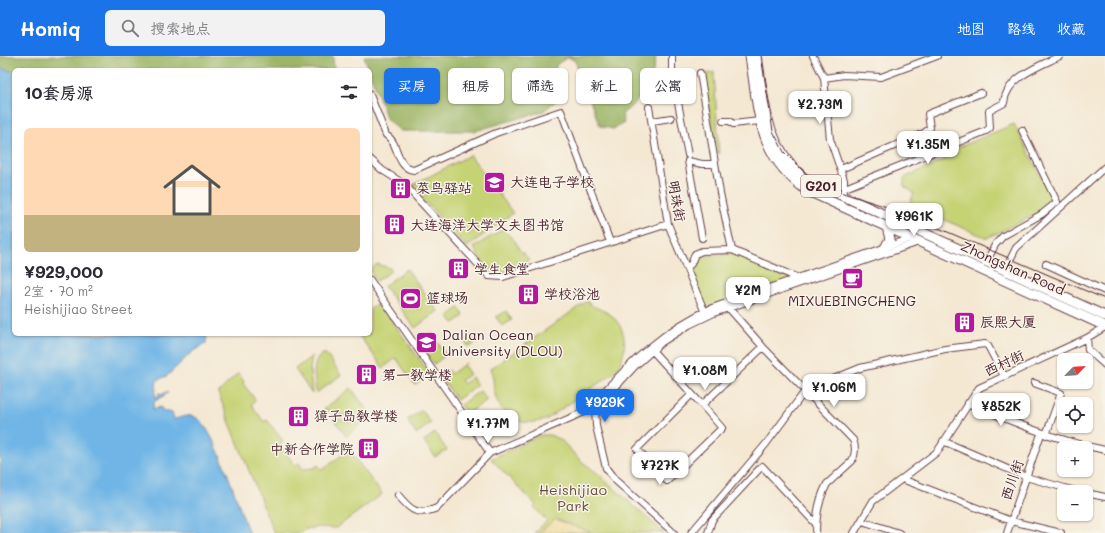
<!DOCTYPE html>
<html lang="zh">
<head>
<meta charset="utf-8">
<style>
  body { margin:0; font-family:Mali,"LXGW WenKai TC",sans-serif; background:#f2f2f3; color:#2b2b33; height:100vh; display:flex; flex-direction:column; font-size:15px; white-space:nowrap }
  * { box-sizing:border-box; margin:0 }
  p { font-size:13px; color:#7c7c81 }
  .icon { flex:none; width:22px; height:22px; fill:none; stroke:currentColor; stroke-width:2; stroke-linecap:round; stroke-linejoin:round }
  .map { position:relative; flex:1; overflow:hidden }
  .details { position:absolute; left:12px; top:12px; width:360px; height:268px; display:flex; flex-direction:column; background:#fff; border-radius:6px; box-shadow:0 1px 3px #0004 }
  .details>* { flex:none }
  .guide { position:absolute; left:384px; top:12px; width:380px; height:36px; display:flex; gap:8px }
  .needle { width:26px; rotate:66deg }
  .buttons { position:absolute; left:1057px; top:297px; display:grid; gap:8px }
  .buttons a { display:grid; place-items:center; width:36px; height:36px; border-radius:6px; background:#fff; box-shadow:0 1px 3px #0004; font-size:20px }
  .price { position:absolute; translate:-50% -34px; padding:0 9px; border-radius:8px; background:#fff; color:#222; font-size:13px; line-height:26px; filter:drop-shadow(0 1px 2px #0008) }
  .price::after { content:''; position:absolute; left:50%; top:24px; width:12px; height:9px; margin-left:-6px; background:inherit; clip-path:polygon(0 0,100% 0,50% 100%) }
  .price.current { background:#1a73e8; color:#fff }
  ul { padding:0; list-style:none }
  li { display:grid; align-content:center; gap:8px; height:212px; padding:0 12px }
  li span { display:grid; place-items:center; height:124px; border-radius:6px; color:#555 }
  li>.icon { margin-inline-start:auto }
  span .icon { width:72px; height:72px; fill:#fffc; stroke-width:1 }
  li b { font-size:17px }
  h2 { display:flex; justify-content:space-between; align-items:center; height:48px; padding:0 12px; font-size:17px }
  .tag { padding:0 14px; border-radius:6px; background:#fff; box-shadow:0 1px 3px #0004; font-size:14px; line-height:36px }
  .tag.current { background:#1a73e8; color:#fff }
  header { display:flex; align-items:center; gap:24px; box-sizing:border-box; height:56px; padding:0 20px; background:#1a73e8; color:#fff }
  header strong { font-size:19px }
  nav { display:flex; gap:22px; margin-inline-start:auto; font-size:14px }
  .search { width:280px; height:36px; background:#f2f2f3; display:flex; align-items:center; gap:10px; box-sizing:border-box; padding:0 14px; border-radius:6px; color:#7c7c81; font-size:15px }
  .map>svg:first-child { display:block }
</style>
</head>
<body>
<header>
<strong>Homiq</strong>
<div class="search"><svg class="icon" aria-label="search" viewBox="0 0 24 24"><circle cx="10" cy="10" r="6"/><path d="M15 15l6 6"/></svg>搜索地点</div>
<nav><a>地图</a><a>路线</a><a>收藏</a></nav>
</header>
<div class="map">
<svg width="1105" height="477" viewBox="0 0 1105 477">
  <rect width="100%" height="100%" fill="#f7f3e8"/>
  <filter id="ink" filterUnits="userSpaceOnUse"><feTurbulence type="fractalNoise" baseFrequency=".025" numOctaves="2"/><feDisplacementMap in="SourceGraphic" scale="8" xChannelSelector="R" yChannelSelector="G"/><feConvolveMatrix kernelMatrix="1 2 1 2 8 2 1 2 1" color-interpolation-filters="sRGB"/></filter>
  <filter id="wash" filterUnits="userSpaceOnUse"><feTurbulence type="fractalNoise" baseFrequency=".012" numOctaves="4" result="noise"/><feDisplacementMap in="SourceGraphic" scale="16" xChannelSelector="R" yChannelSelector="G"/><feGaussianBlur stdDeviation="0.9" result="paint"/><feColorMatrix in="noise" values="0 0 0 0 0 0 0 0 0 0 0 0 0 0 0 0 0 1.4 0 .05"/><feComposite in="paint" operator="in"/></filter>
  <g filter="url(#wash)">
    <rect width="100%" height="100%" fill="#f4e8d3"/>
    <!-- green -->
    <path fill="#c6d375" stroke="#887950" d="M 714,16 L 719,97 L 717,97 L 703,19 Z
      M 1014,68 L 1054,145 L 1041,156 L 987,182 L 909,149 L 914,137 L 904,130 L 904,122 L 946,103 L 945,97 Z
      M 470,99 L 513,157 L 467,191 L 411,130 Z
      M 503,173 L 515,185 L 519,193 L 529,203 L 518,211 L 501,216 L 500,214 L 486,212 L 478,200 L 474,191 Z
      M 733,197 L 795,222 L 706,253 L 690,214 L 697,201 Z
      M 377,208 L 390,212 L 391,215 L 376,225 L 370,214 Z
      M 407,213 L 438,255 L 415,272 L 384,230 Z
      M 587,245 C 593,252 599,252 606,256 C 629,270 629,296 615,316 L 547,363 C 520,372 501,363 494,335 C 493,327 494,320 490,313 Z
      M 379,247 L 430,318 L 415,329 L 396,302 L 383,312 L 358,278 L 370,278 L 370,253 Z
      M 459,252 L 464,260 L 454,267 L 448,260 Z
      M 506,255 L 512,264 L 502,270 L 496,261 Z
      M 431,277 L 446,299 L 434,308 L 418,286 Z
      M465 285a5 5 0 1 1 10 0a5 5 0 1 1-10 0Z
      M 323,298 L 326,298 L 341,319 L 316,337 C 315,325 310,305 323,298 Z
      M 312,300 L 310,314 L 312,338 L 295,313 Z
      M 466,307 L 464,310 L 470,318 L 461,324 L 464,328 L 472,321 L 477,329 L 457,344 L 440,321 L 448,314 L 451,318 Z
      M 238,317 L 244,326 L 243,328 L 255,343 L 255,345 L 251,348 L 264,366 L 267,364 L 283,385 L 280,388 L 295,410 L 299,407 L 303,413 L 314,412 L 318,409 L 322,414 L 349,394 L 382,438 L 336,472 L 317,471 L 306,473 L 300,477 L 274,477 L 218,337 Z
      M 351,332 L 370,358 L 369,362 L 350,362 L 324,353 Z
      M 480,335 L 487,344 L 467,358 L 460,349 Z
      M 422,354 L 431,367 L 416,378 L 407,364 Z
      M 332,361 L 352,367 L 362,367 L 346,380 Z
      M 435,377 L 447,394 L 435,401 L 424,385 Z
      M 541,379 L 550,379 L 561,384 L 581,405 L 596,416 L 664,477 L 534,477 L 547,465 L 534,451 L 536,449 L 491,403 Z"/>
    <!-- forest -->
    <path fill="#9cb566" stroke="#736a48" d="M 0,0 L 333,0 L 334,14 L 14,14 L 14,16 L 0,12 Z
      M 364,0 L 656,0 C 653,26 642,43 622,58 L 624,67 L 613,73 L 600,70 L 575,5 L 568,1 L 557,8 L 552,21 L 560,41 L 544,55 L 475,75 L 401,75 L 387,64 Z"/>
    <!-- sand -->
    <path fill="#eeda9e" stroke="#9c7c64" d="M 555,463 L 593,477 L 539,477 Z"/>
    <!-- water -->
    <path fill="#6fb5e6" stroke="#5c6a88" d="M 0,12 L 14,16 L 14,278 L 207,278 L 206,287 L 192,296 L 167,320 L 157,324 L 155,341 L 159,340 L 159,336 L 161,339 L 166,336 L 168,337 L 154,346 L 153,353 L 161,351 L 162,354 L 172,357 L 174,363 C 181,362 189,357 197,362 C 216,374 239,453 249,477 L 0,477 Z"/>
  </g>
  <g filter="url(#ink)">
    <g fill="none" stroke-linecap="round" stroke-linejoin="round">
      <defs>
        <path id="minor" d="M 672,0 L 672,15 L 688,99
          M 813,0 L 824,22 L 830,83 L 844,124 L 844,134
          M 824,22 L 844,19 L 881,21 L 937,0
          M 370,39 L 386,79 C 400,87 395,112 414,114 L 496,77 L 561,55 L 610,186
          M 649,51 L 668,168 L 706,259
          M 652,65 L 671,62
          M 723,65 L 730,65 L 733,68 L 760,65
          M 370,103 L 382,114 L 404,128 L 489,220 L 503,221 L 668,168
          M 841,113 L 924,77 L 930,72 L 928,58 L 981,37
          M 845,132 L 986,75 L 990,72 L 989,55 L 1004,47 C 1006,21 1040,10 1060,0
          M 702,182 L 688,105 L 702,108 L 714,108
          M 732,194 L 798,222
          M 987,205 L 995,189 L 1003,180 L 1042,158 L 1057,146 L 1022,74
          M 1046,208 L 1105,235
          M 687,212 L 691,208 L 695,198 L 702,195 L 732,194 L 720,137 L 700,17
          M 1005,214 L 1016,192 L 1105,111
          M 370,224 L 490,397
          M 727,250 L 763,291 L 853,384 C 856,391 856,397 852,405 L 827,428 C 819,443 816,461 816,477
          M 1087,282 L 1088,294 L 1105,309
          M 650,292 L 702,349 L 763,291
          M 1034,327 L 1061,337 L 1046,379
          M 692,338 L 637,393 L 667,425 L 722,372 L 702,349
          M 968,347 C 1015,367 1055,384 1105,394
          M 943,385 L 1026,421 L 1079,436
          M 902,423 L 1011,465 L 1061,477
          M 1086,437 L 1105,441
          M 398,439 C 411,455 417,460 437,452 L 490,397 L 598,350 L 635,310 L 662,286 L 689,269 L 714,257 L 919,186
          M 862,465 L 899,477
          M 674,477 L 615,424 L 606,412 L 596,370 L 595,351 L 598,342 C 633,304 664,274 712,252 L 912,182
          M 691,477 L 766,388 L 808,331 L 826,326 L 860,312 L 945,293 L 985,288 L 988,290 L 1004,320
          M 708,477 L 712,464 L 762,410 L 816,468
          M 854,477 L 873,445 L 937,396 L 979,332 L 1087,282 L 1105,271
          M 1007,477 L 1041,378"/>
        <path id="highway" d="M 750,0 C 759,55 757,100 808,135 L 1105,270
          M 757,0 C 765,49 764,86 804,122 L 1105,260
          M 885,192 L 890,183 L 887,171"/>
      </defs>
      <!-- minor casing -->
      <use href="#minor" stroke="#643d44" stroke-width="8"/>
      <!-- highway casing -->
      <use href="#highway" stroke="#643d44" stroke-width="11"/>
      <!-- minor -->
      <use href="#minor" stroke="#fff" stroke-width="6"/>
      <!-- highway -->
      <use href="#highway" stroke="#fff" stroke-width="9"/>
      <!-- tram -->
      <path stroke="#4a1f2b" stroke-width="1" d="M 761,0 L 773,75 L 784,96 L 809,121 L 837,135 L 896,154 L 1105,243"/>
    </g>
  </g>
  <!-- icons -->
  <defs>
    <symbol id="school-square" viewBox="-11 -11 22 22"><rect x="-9" y="-9" width="18" height="18" rx="4" fill="#b5179e" stroke="#f7f3e8"/><path d="M0-5L7-2L0 1L-7-2ZM-4 1L0 2.5L4 1V4Q0 6-4 4Z" fill="#fff"/></symbol>
    <symbol id="building-square" viewBox="-11 -11 22 22"><rect x="-9" y="-9" width="18" height="18" rx="4" fill="#b5179e" stroke="#f7f3e8"/><path d="M-4-6H4V6H1V3H-1V6H-4ZM-2.5-4.3h1.7v1.8h-1.7ZM.8-4.3h1.7v1.8H.8ZM-2.5-1h1.7V.8h-1.7ZM.8-1h1.7V.8H.8Z" fill="#fff"/></symbol>
    <symbol id="cafe-square" viewBox="-11 -11 22 22"><rect x="-9" y="-9" width="18" height="18" rx="4" fill="#b5179e" stroke="#f7f3e8"/><path d="M-5.5-4.5H6V0H3Q3 3.5 0 3.5H-2.5Q-5.5 3.5-5.5 0ZM3-3.2v2h1.7v-2ZM-6 4.5H4V6H-6Z" fill="#fff"/></symbol>
    <symbol id="stadium-square" viewBox="-11 -11 22 22"><rect x="-9" y="-9" width="18" height="18" rx="4" fill="#b5179e" stroke="#f7f3e8"/><path d="M0-5a6.5 5 0 1 0 0 10a6.5 5 0 1 0 0-10ZM-3.5-1.8h7v3.6h-7Z" fill="#fff"/></symbol>
    <symbol id="university-square" viewBox="-11 -11 22 22"><rect x="-9" y="-9" width="18" height="18" rx="4" fill="#b5179e" stroke="#f7f3e8"/><path d="M0-5L7-2L0 1L-7-2ZM-4 1L0 2.5L4 1V4Q0 6-4 4Z" fill="#fff"/></symbol>
  </defs>
  <g fill-rule="evenodd">
    <use href="#school-square" x="482" y="114" width="25" height="25"/>
    <use href="#building-square" x="388" y="120" width="25" height="25"/>
    <use href="#building-square" x="382" y="156" width="25" height="25"/>
    <use href="#building-square" x="446" y="200" width="25" height="25"/>
    <use href="#cafe-square" x="840" y="210" width="25" height="25"/>
    <use href="#building-square" x="516" y="226" width="25" height="25"/>
    <use href="#stadium-square" x="398" y="230" width="25" height="25"/>
    <use href="#building-square" x="952" y="254" width="25" height="25"/>
    <use href="#university-square" x="414" y="274" width="25" height="25"/>
    <use href="#building-square" x="354" y="306" width="25" height="25"/>
    <use href="#building-square" x="286" y="348" width="25" height="25"/>
    <use href="#building-square" x="356" y="380" width="25" height="25"/>
  </g>
  <g text-anchor="middle" stroke-width="3" stroke-linejoin="round" paint-order="stroke">
    <!-- shield labels -->
    <rect fill="#f7f3e8" stroke="#7e5f64" stroke-width="1" x="801" y="119" width="40" height="22" rx="3"/>
    <g font-size="13" font-weight="bold" fill="#4a1f2b">
      <text x="821" y="135">G201</text>
    </g>
    <!-- poi labels -->
    <g font-size="14" fill="#4a1f2b" stroke="#f7f3e8" text-anchor="start">
      <text x="510" y="131">大连电子学校</text>
      <text x="416" y="137">菜鸟驿站</text>
      <text x="410" y="174">大连海洋大学文夫图书馆</text>
      <text x="474" y="218">学生食堂</text>
      <text x="544" y="243">学校浴池</text>
      <text x="426" y="247">篮球场</text>
      <text x="852" y="250" text-anchor="middle">MIXUEBINGCHENG</text>
      <text x="980" y="271">辰熙大厦</text>
      <text x="442" y="284">Dalian Ocean<tspan x="442" dy="16">University (DLOU)</tspan></text>
      <text x="382" y="324">第一教学楼</text>
      <text x="314" y="365">獐子岛教学楼</text>
      <text x="354" y="398" text-anchor="end">中新合作学院</text>
    </g>
    <!-- street labels -->
    <g font-size="14" fill="#4a1f2b" stroke="#f7f3e8">
      <text transform="translate(677 145) rotate(80)" y="5">明珠街</text>
      <text transform="translate(1013 212) rotate(24)" y="5">Zhongshan Road</text>
      <text transform="translate(1004 307) rotate(-25)" y="5">西村街</text>
      <text transform="translate(1012 424) rotate(-71)" y="5">西川街</text>
    </g>
    <!-- park labels -->
    <g font-size="14" fill="#694c3e" stroke="#f7f3e8">
      <text x="573" y="439">Heishijiao<tspan x="573" dy="16">Park</tspan></text>
    </g>
  </g>
</svg>
<div class="buttons">
<a><svg class="needle" viewBox="-14 -14 28 28"><path d="M0-13l5 13h-10z" fill="#e53935"/><path d="M0 13l5-13h-10z" fill="#7c7c81"/></svg></a>
<a><svg class="icon" aria-label="locate" viewBox="0 0 24 24"><circle cx="12" cy="12" r="6"/><path d="M12 2v4M12 18v4M2 12h4M18 12h4"/></svg></a>
<a>+</a>
<a>−</a>
</div>
<b class="price" style="left:820px;top:69px">¥2.73M</b>
<b class="price" style="left:928px;top:109px">¥1.35M</b>
<b class="price" style="left:914px;top:181px">¥961K</b>
<b class="price" style="left:748px;top:255px">¥2M</b>
<b class="price" style="left:705px;top:335px">¥1.08M</b>
<b class="price" style="left:834px;top:352px">¥1.06M</b>
<b class="price current" style="left:605px;top:367px">¥929K</b>
<b class="price" style="left:1001px;top:371px">¥852K</b>
<b class="price" style="left:488px;top:388px">¥1.77M</b>
<b class="price" style="left:660px;top:430px">¥727K</b>
<div class="guide">
<a class="tag current">买房</a>
<a class="tag">租房</a>
<a class="tag">筛选</a>
<a class="tag">新上</a>
<a class="tag">公寓</a>
</div>
<section class="details">
<h2>10套房源<svg class="icon" aria-label="filters" viewBox="0 0 24 24"><path d="M4 7h16M4 17h16"/><circle cx="9" cy="7" r="2"/><circle cx="15" cy="17" r="2"/></svg></h2>
<ul>
<li><span style="background:linear-gradient(#ffd9b3 70%,#c2b280 0)"><svg class="icon" aria-label="home" viewBox="0 0 24 24"><path d="M3 11l9-7 9 7M6 9v11h12V9"/></svg></span><div><b>¥929,000</b><p>2室 · 70 m²</p><p>Heishijiao Street</p></div></li>
</ul>
</section>
</div>
</body>
</html>
